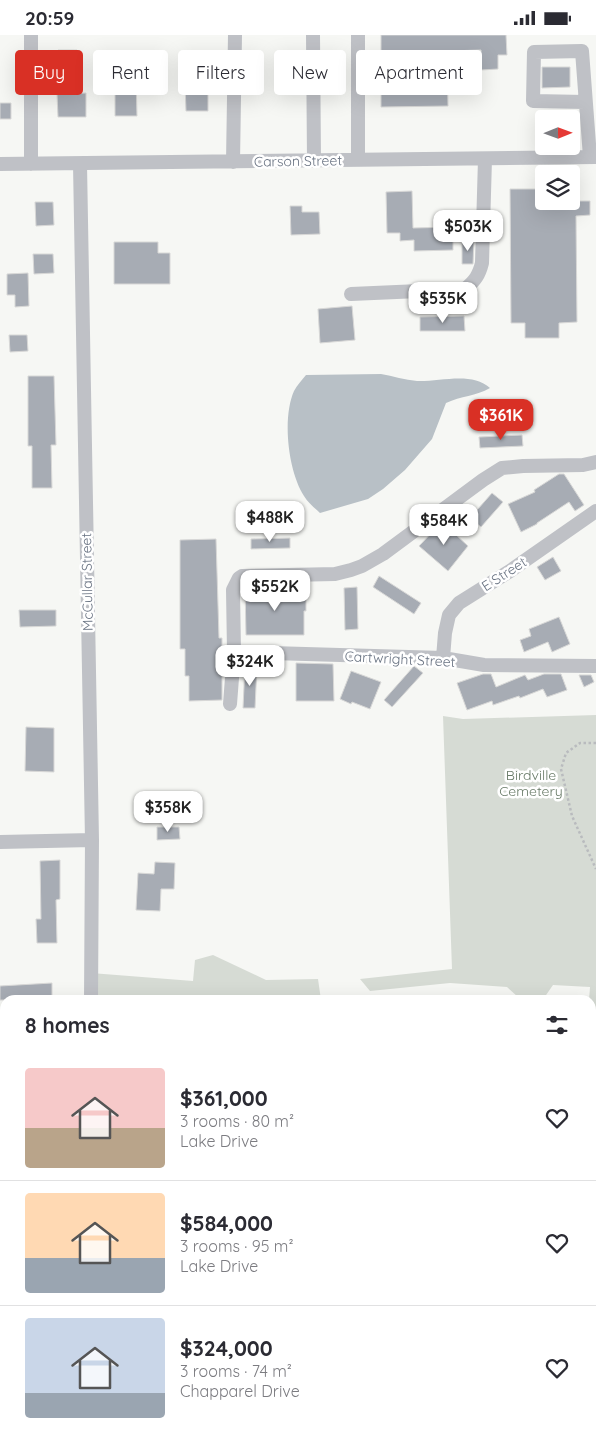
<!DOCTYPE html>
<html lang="en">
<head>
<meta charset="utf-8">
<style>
  body { margin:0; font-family:Quicksand,sans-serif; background:#f2f2f3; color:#2b2b33; height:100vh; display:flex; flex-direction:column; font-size:19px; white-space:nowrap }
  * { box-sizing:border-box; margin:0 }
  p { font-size:16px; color:#7c7c81 }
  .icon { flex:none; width:28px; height:28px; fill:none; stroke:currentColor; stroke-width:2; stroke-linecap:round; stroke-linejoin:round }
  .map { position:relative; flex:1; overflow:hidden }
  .drawer { position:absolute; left:0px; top:960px; width:596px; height:445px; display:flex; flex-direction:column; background:#fff; border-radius:15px 15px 0 0; box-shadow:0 5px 20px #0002 }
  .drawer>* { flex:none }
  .guide { position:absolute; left:15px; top:15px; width:566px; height:45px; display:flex; gap:10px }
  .needle { width:32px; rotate:89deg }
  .buttons { position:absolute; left:535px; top:75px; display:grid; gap:10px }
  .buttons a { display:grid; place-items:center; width:45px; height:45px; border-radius:5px; background:#fff; box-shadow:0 5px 20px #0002; font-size:25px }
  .price { position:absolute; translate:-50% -42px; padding:0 11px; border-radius:10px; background:#fff; color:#222; font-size:16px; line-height:32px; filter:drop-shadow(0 1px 2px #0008) }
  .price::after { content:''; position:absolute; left:50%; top:30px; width:15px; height:11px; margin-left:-8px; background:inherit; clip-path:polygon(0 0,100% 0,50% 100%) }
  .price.active { background:#d93025; color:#fff }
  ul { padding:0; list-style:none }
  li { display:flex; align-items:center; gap:15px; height:125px; padding:0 25px }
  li+li { border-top:1px solid #e1e1e2 }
  li span { display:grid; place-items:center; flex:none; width:140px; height:100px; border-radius:5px; color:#555 }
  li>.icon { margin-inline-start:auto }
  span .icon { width:60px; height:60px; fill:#fffc; stroke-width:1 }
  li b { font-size:21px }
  h2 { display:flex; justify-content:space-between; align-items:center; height:60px; padding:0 25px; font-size:21px }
  .pill { padding:0 18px; border-radius:5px; background:#fff; box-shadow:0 5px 20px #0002; font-size:18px; line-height:45px }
  .pill.active { background:#d93025; color:#fff }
  .status { display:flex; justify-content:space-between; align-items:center; height:35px; padding:0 25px; background:#fff; direction:ltr }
  .status svg { height:14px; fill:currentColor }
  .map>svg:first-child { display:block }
</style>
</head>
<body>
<div class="status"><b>20:59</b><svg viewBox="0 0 49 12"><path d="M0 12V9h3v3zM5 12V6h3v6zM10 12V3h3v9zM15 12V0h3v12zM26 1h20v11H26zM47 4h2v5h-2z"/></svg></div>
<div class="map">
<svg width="596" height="1405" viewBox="0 0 596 1405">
  <rect width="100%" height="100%" fill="#f6f7f4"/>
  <!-- green -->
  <path fill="#d6dbd4" d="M 596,680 L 596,1405 L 417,1405 L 412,1400 L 591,1400 L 591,965 L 589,965 L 590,952 L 553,950 L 544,963 L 518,962 L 507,952 L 450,948 L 370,956 L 360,944 L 452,934 L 443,681 L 463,684 Z
    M 213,920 L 266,945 L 318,944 L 321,965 L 91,965 L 91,938 L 193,946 L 195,925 Z
    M 192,1400 C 201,1400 207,1402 215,1400 L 394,1400 L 339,1405 L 194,1405 Z"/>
  <!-- water -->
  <path fill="#b8c0c6" d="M 381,339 C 393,341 405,345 417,346 C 439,347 472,336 490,353 C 476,361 461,361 446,368 L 432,404 L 405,435 L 383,454 L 368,464 L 320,478 C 315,473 308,468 304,461 C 288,436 282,383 294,356 C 297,350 302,345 306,340 Z"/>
  <!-- building -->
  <path fill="#a7acb4" stroke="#d8d8d7" d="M 381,0 L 506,0 L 507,20 L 498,20 L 498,34 L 481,35 L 481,15 L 447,16 L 448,71 L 381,72 Z
    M 58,15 L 77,15 L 78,34 L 58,35 Z
    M 542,32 L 570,32 L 570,52 L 542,53 Z
    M 125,44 L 136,44 L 137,81 L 115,81 L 115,54 L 125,54 Z
    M 208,48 L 208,76 L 186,76 L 185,49 Z
    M 86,58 L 86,82 L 58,82 L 57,59 Z
    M 0,68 L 11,68 L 11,84 L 0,84 Z
    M 510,154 L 544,154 L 544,166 L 590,166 L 590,180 L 576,181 L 577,287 L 559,288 L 559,303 L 525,303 L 525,288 L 511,288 Z
    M 412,156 L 413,193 L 453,192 L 453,215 L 414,216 L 414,205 L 400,206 L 400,198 L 387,198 L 386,157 Z
    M 35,167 L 53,167 L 54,190 L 36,191 Z
    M 290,171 L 302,171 L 302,177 L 319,177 L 320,199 L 291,200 Z
    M 462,205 L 474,205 L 473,229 L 462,229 Z
    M 114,207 L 158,207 L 158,218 L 170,218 L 170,249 L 114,249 Z
    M 33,219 L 53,219 L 54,238 L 34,239 Z
    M 28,238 L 29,271 L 15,272 L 15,260 L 7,260 L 7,239 Z
    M 352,271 L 355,305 L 320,308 L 318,274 Z
    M 464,281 L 465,296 L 420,296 L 420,282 Z
    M 9,300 L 27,300 L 28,316 L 10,317 Z
    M 28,341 L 54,341 L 56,410 L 51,410 L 52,453 L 32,453 L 32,411 L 28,411 Z
    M 522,400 L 523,411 L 480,413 L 479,402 Z
    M 559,439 L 564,439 L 584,470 L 575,476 L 569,467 L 537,488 L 537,489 L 521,497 L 508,469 L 535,457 L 534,455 Z
    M 492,458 L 503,467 L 481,492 L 470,483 Z
    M 442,487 L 468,511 L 448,536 L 419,511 Z
    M 290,503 L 290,513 L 251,514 L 251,504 Z
    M 216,504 L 219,603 L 222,603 L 222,665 L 189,666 L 189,641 L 185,641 L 185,614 L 180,614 L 180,505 Z
    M 553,522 L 561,536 L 545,545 L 537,532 Z
    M 379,541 L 421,568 L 414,579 L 373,552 Z
    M 245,551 L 256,551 L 257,558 L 294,558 L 294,552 L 306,552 L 306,576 L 304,576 L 304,600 L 246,600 Z
    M 357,552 L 358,594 L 345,595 L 344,553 Z
    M 19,575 L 56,575 L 56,591 L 20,592 Z
    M 559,582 L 570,609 L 552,617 L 548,607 L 524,617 L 520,605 L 531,601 L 529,594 Z
    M 296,628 L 333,629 L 334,666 L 296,666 Z
    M 245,630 L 257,631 L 255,673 L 243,673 Z
    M 414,631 L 423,638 L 392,672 L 384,665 Z
    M 351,636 L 381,647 L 370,674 L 352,667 L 351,669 L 340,664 Z
    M 483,639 L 491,639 L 496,652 L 525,640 L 528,645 L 544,639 L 561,639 L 567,655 L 547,662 L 543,654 L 520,663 L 519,661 L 493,670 L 492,666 L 467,675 L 457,648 Z
    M 579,640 L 591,640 L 594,647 L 584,652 Z
    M 26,692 L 54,693 L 54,737 L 25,736 Z
    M 157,792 L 179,792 L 180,804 L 157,805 Z
    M 60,825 L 60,864 L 56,865 L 57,908 L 37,908 L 36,884 L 41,884 L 40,826 Z
    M 155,827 L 175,828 L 174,854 L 161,854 L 160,876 L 136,875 L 138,838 L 154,839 Z
    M 52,948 L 52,965 L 0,965 L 0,951 Z"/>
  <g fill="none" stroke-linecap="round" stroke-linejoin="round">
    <!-- path -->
    <path stroke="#b9bbbe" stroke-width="2.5" stroke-dasharray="2.5 2.5" stroke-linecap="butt" d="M 596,708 L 580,708 L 566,718 L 561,734 L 572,781 L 596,834"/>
    <!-- minor -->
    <path stroke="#bfc1c6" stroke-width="14" d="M 313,0 L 314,126
      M 358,0 L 358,125
      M 585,67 L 533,66 L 534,17 L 582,16 L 590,122
      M 233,127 L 235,0
      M 0,129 L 596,122
      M 31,129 L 31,0
      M 80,129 L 92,805 L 91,965
      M 351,259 L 465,254 C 475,246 479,240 482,228 L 485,124
      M 234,617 L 443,623 L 484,630 L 596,631
      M 443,623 L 445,598 L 449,580 L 459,568 L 510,536 L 596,476
      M 230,669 L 234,617 L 233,555 L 239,543 L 242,541 L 335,539 L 351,535 L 362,531 L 383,519 L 483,445 L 502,433 L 523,431 L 583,430 L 596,427
      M 0,807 L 92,805
      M 92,1400 L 92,1405"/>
  </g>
  <g text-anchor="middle" stroke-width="5" stroke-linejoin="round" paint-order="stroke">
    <!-- street labels -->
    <g font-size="14" fill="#697382" stroke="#fff">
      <text transform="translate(298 126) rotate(-1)" y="5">Carson Street</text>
      <text transform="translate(504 539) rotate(-33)" y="5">E Street</text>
      <text transform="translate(87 547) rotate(-91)" y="5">McCullar Street</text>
      <text transform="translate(400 624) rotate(3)" y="5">Cartwright Street</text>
    </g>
    <!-- park labels -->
    <g font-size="14" fill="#687a67" stroke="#fff">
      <text x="531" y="745">Birdville<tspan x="531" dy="16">Cemetery</tspan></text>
    </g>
  </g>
</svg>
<div class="buttons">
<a><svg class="needle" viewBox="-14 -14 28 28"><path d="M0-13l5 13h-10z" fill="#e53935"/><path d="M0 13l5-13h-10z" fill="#7c7c81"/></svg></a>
<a><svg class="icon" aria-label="layers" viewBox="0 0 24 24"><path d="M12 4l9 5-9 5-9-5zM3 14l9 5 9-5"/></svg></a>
</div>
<b class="price" style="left:468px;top:217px">$503K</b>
<b class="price" style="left:443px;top:289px">$535K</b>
<b class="price active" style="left:501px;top:406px">$361K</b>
<b class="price" style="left:270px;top:508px">$488K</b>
<b class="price" style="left:444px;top:511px">$584K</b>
<b class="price" style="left:275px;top:577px">$552K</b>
<b class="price" style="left:250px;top:652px">$324K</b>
<b class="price" style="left:168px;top:798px">$358K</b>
<div class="guide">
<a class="pill active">Buy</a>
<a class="pill">Rent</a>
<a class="pill">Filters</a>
<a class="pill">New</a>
<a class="pill">Apartment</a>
</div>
<section class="drawer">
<h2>8 homes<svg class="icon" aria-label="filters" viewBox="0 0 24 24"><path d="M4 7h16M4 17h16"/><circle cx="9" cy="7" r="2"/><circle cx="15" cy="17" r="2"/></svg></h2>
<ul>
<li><span style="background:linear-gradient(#f6c9c9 60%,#b9a48a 0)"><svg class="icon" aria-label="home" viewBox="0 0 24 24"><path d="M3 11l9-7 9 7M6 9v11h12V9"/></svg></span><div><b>$361,000</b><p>3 rooms · 80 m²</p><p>Lake Drive</p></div><svg class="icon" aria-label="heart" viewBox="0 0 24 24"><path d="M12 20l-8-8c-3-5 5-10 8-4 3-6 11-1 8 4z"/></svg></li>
<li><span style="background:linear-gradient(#ffd9b3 65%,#9aa5b1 0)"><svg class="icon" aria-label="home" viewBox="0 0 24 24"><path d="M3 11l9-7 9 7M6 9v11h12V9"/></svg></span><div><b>$584,000</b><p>3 rooms · 95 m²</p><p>Lake Drive</p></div><svg class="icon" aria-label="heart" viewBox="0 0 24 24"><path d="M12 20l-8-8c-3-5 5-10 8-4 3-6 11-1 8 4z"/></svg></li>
<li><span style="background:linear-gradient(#c9d6e8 75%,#9aa5b1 0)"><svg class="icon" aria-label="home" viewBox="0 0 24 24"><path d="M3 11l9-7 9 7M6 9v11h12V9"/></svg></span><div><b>$324,000</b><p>3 rooms · 74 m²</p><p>Chapparel Drive</p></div><svg class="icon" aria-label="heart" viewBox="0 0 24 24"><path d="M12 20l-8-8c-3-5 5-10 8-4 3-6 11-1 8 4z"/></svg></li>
</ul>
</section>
</div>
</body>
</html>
